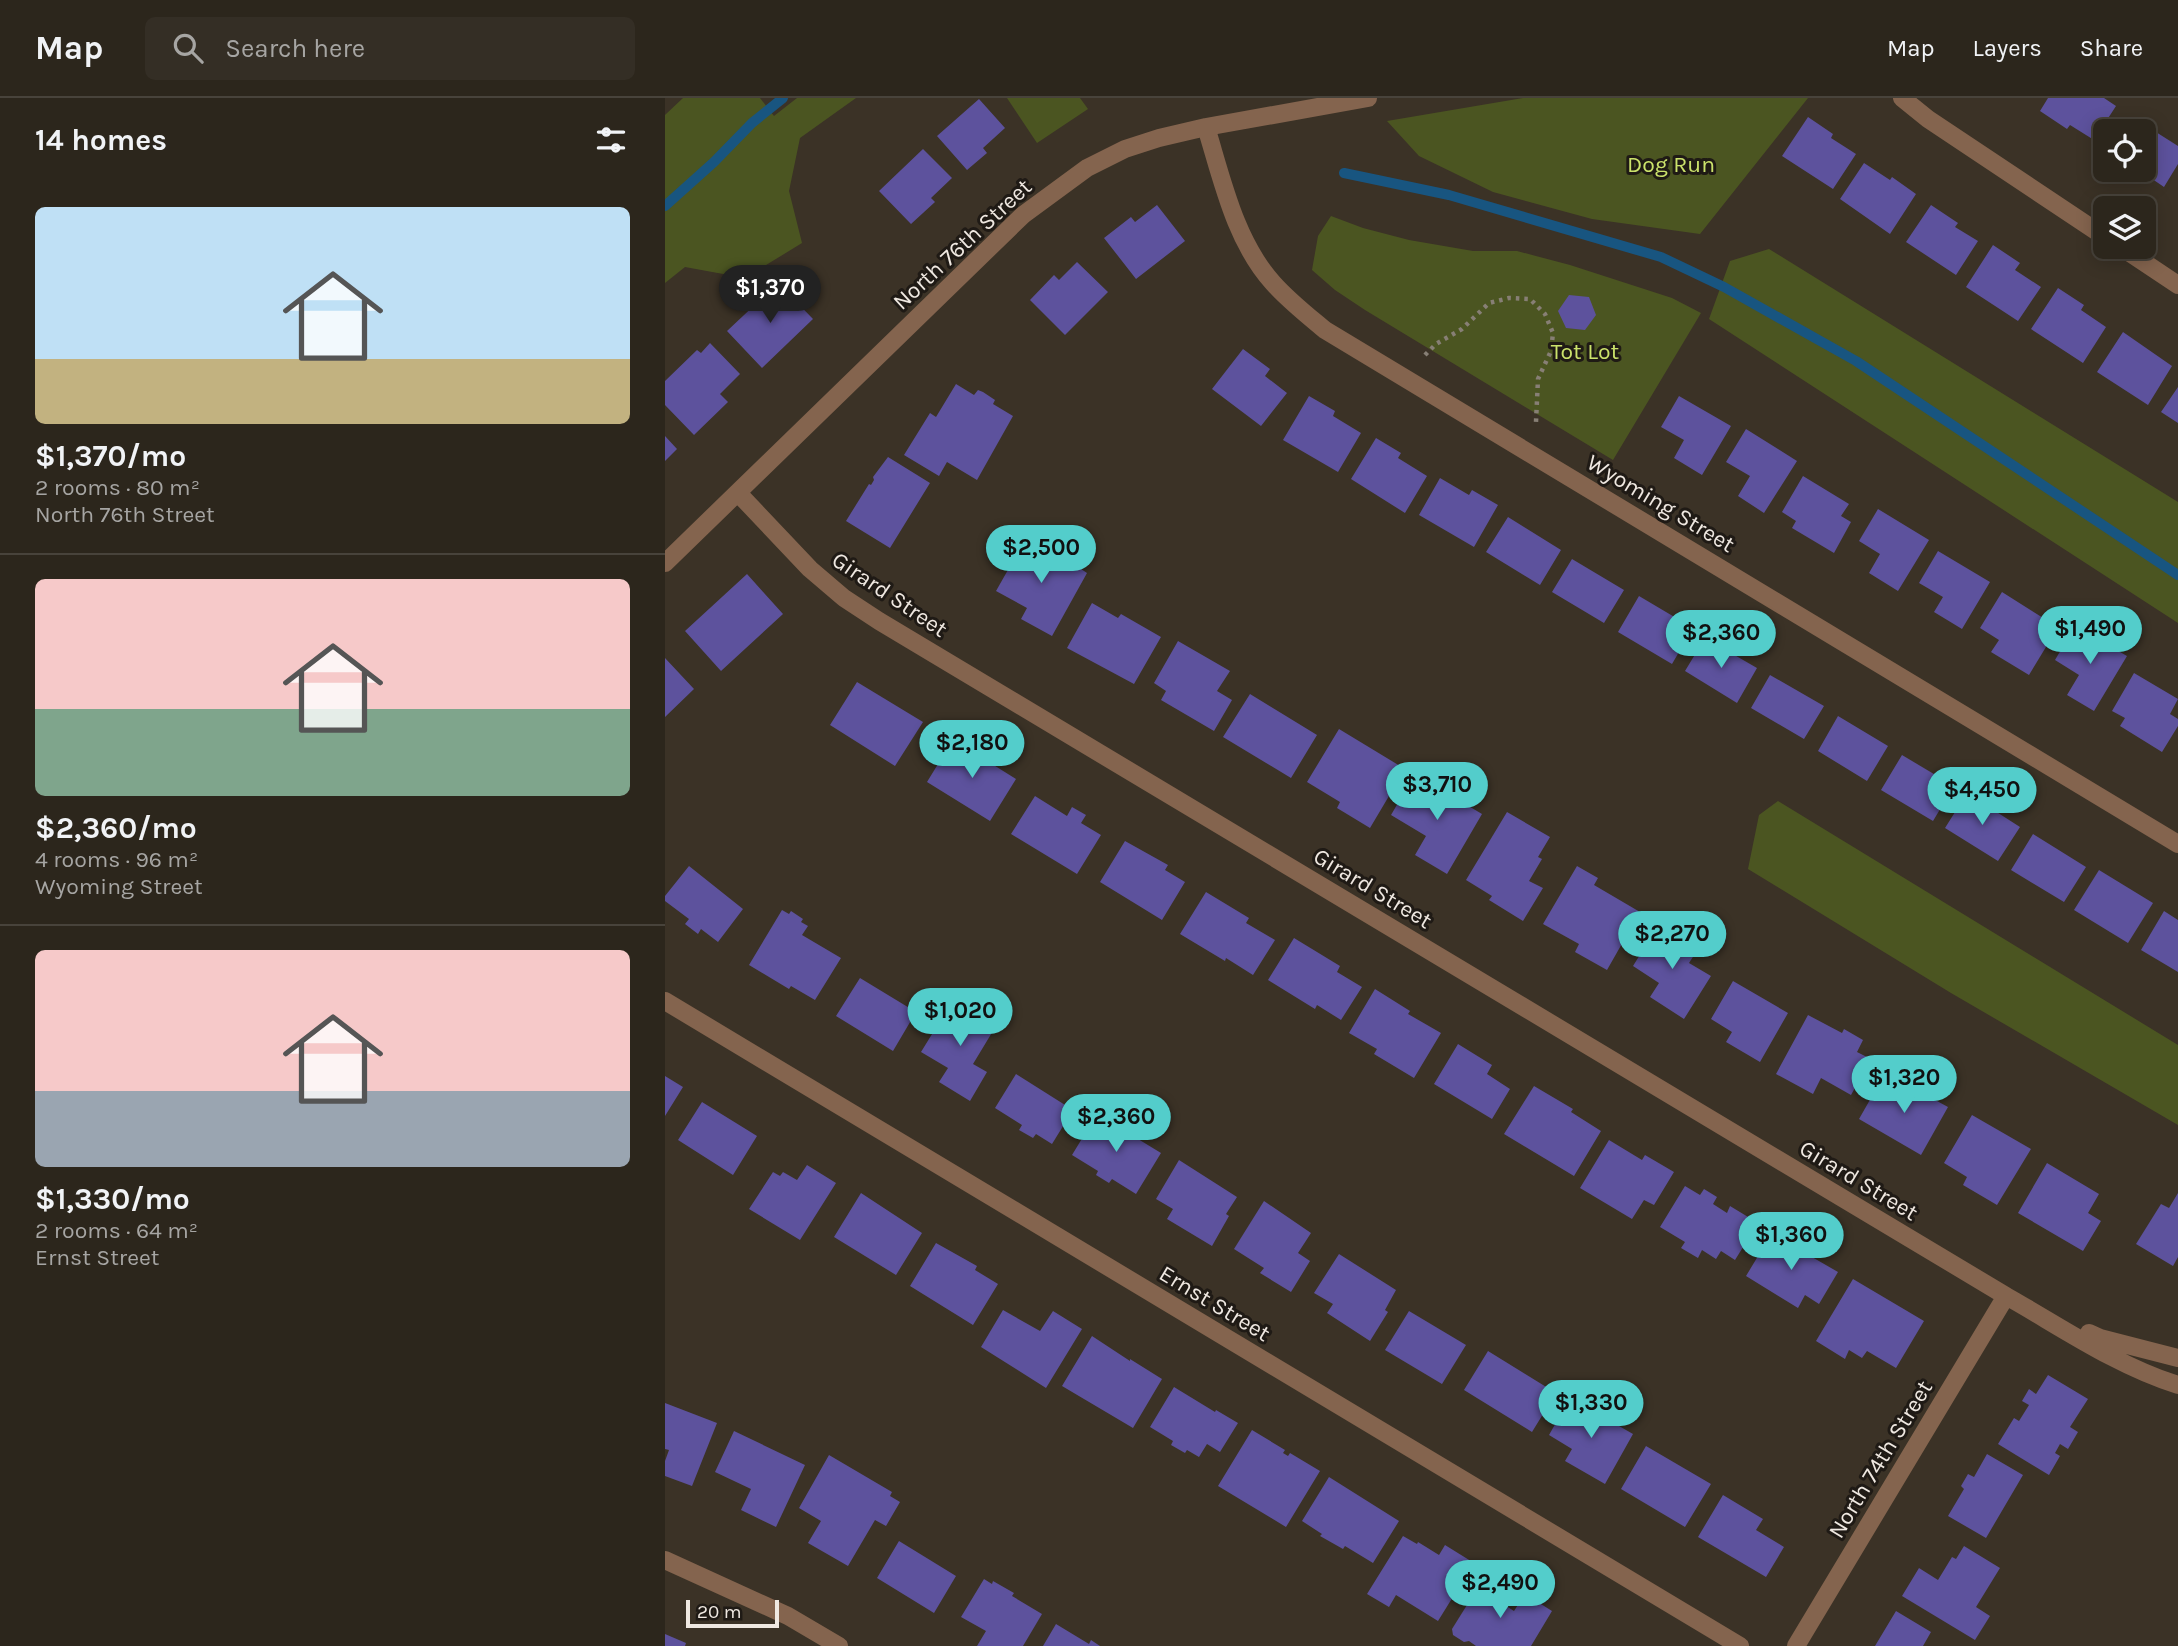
<!DOCTYPE html>
<html lang="en">
<head>
<meta charset="utf-8">
<style>
  body { margin:0; font-family:Karla,sans-serif; background:#342e25; color:#f1f3f6; height:100vh; display:flex; flex-direction:column; font-size:26px; white-space:nowrap }
  * { box-sizing:border-box; margin:0 }
  p { font-size:23px; color:#a6a5a3 }
  .icon { flex:none; width:38px; height:38px; fill:none; stroke:currentColor; stroke-width:2; stroke-linecap:round; stroke-linejoin:round }
  .map { position:relative; flex:1; overflow:hidden }
  .details { display:flex; flex-direction:column; background:#2c261c; width:665px }
  .details>* { flex:none }
  .buttons { position:absolute; left:1428px; top:21px; display:grid; gap:14px }
  .buttons a { display:grid; place-items:center; width:63px; height:63px; border-radius:10px; background:#2c261c; box-shadow:0 4px 18px #0003,0 0 0 2px #48433b; font-size:35px }
  .scale { position:absolute; left:21px; bottom:18px; width:93px; box-sizing:border-box; padding-left:7px; border:4px solid #efe8e1; border-top:0; font-size:19px; line-height:24px; white-space:nowrap; color:#efe8e1; -webkit-text-stroke:5px #1f1a15; paint-order:stroke }
  .price { position:absolute; translate:-50% -60px; padding:0 16px; border-radius:24px; background:#53cdcb; color:#111; font-size:23px; line-height:46px; filter:drop-shadow(0 2px 4px #0008) }
  .price::after { content:''; position:absolute; left:50%; top:42px; width:21px; height:16px; margin-left:-10px; background:inherit; clip-path:polygon(0 0,100% 0,50% 100%) }
  .price.selected { background:#222; color:#fff }
  ul { padding:0; list-style:none }
  li { display:grid; align-content:center; gap:14px; height:371px; padding:0 35px }
  li+li { border-top:2px solid #48433b }
  li span { display:grid; place-items:center; height:217px; border-radius:10px; color:#555 }
  li>.icon { margin-inline-start:auto }
  span .icon { width:126px; height:126px; fill:#fffc; stroke-width:1 }
  li b { font-size:30px }
  h2 { display:flex; justify-content:space-between; align-items:center; height:84px; padding:0 35px; font-size:30px }
  header { display:flex; align-items:center; gap:42px; box-sizing:border-box; height:98px; padding:0 35px; background:#2c261c; border-bottom:2px solid #48433b }
  header strong { font-size:33px }
  nav { display:flex; gap:38px; margin-inline-start:auto; font-size:24px }
  .search { width:490px; height:63px; background:#342e25; display:flex; align-items:center; gap:18px; box-sizing:border-box; padding:0 24px; border-radius:10px; color:#a6a5a3; font-size:26px }
  main { display:flex; flex:1; min-height:0 }
  .map>svg:first-child { display:block }
</style>
</head>
<body>
<header>
<strong>Map</strong>
<div class="search"><svg class="icon" aria-label="search" viewBox="0 0 24 24"><circle cx="10" cy="10" r="6"/><path d="M15 15l6 6"/></svg>Search here</div>
<nav><a>Map</a><a>Layers</a><a>Share</a></nav>
</header>
<main>
<section class="details">
<h2>14 homes<svg class="icon" aria-label="filters" viewBox="0 0 24 24"><path d="M4 7h16M4 17h16"/><circle cx="9" cy="7" r="2"/><circle cx="15" cy="17" r="2"/></svg></h2>
<ul>
<li><span style="background:linear-gradient(#bfe0f5 70%,#c2b280 0)"><svg class="icon" aria-label="home" viewBox="0 0 24 24"><path d="M3 11l9-7 9 7M6 9v11h12V9"/></svg></span><div><b>$1,370/mo</b><p>2 rooms · 80 m²</p><p>North 76th Street</p></div></li>
<li><span style="background:linear-gradient(#f6c9c9 60%,#7fa58c 0)"><svg class="icon" aria-label="home" viewBox="0 0 24 24"><path d="M3 11l9-7 9 7M6 9v11h12V9"/></svg></span><div><b>$2,360/mo</b><p>4 rooms · 96 m²</p><p>Wyoming Street</p></div></li>
<li><span style="background:linear-gradient(#f6c9c9 65%,#9aa5b1 0)"><svg class="icon" aria-label="home" viewBox="0 0 24 24"><path d="M3 11l9-7 9 7M6 9v11h12V9"/></svg></span><div><b>$1,330/mo</b><p>2 rooms · 64 m²</p><p>Ernst Street</p></div></li>
</ul>
</section>
<div class="map">
<svg width="1513" height="1548" viewBox="0 0 1513 1548">
  <rect width="100%" height="100%" fill="#3b3226"/>
  <!-- green -->
  <path fill="#4b5521" d="M 18,0 L 95,0 L 109,18 L 132,0 L 191,0 L 135,40 L 124,93 L 137,145 L 80,180 L 20,169 L 0,185 L 0,17 Z
    M 342,0 L 415,0 L 423,11 L 372,45 Z
    M 858,0 L 1143,0 L 1035,136 L 927,121 L 828,94 L 754,58 L 722,23 Z
    M 666,118 L 698,130 L 744,142 L 808,153 L 852,153 L 905,167 L 1007,200 L 1036,215 L 948,362 L 700,212 L 670,192 L 647,172 L 653,138 Z
    M 1104,151 L 1513,404 L 1513,525 L 1044,221 L 1065,163 Z
    M 1113,703 L 1513,947 L 1513,1027 L 1286,895 L 1083,771 L 1094,717 Z"/>
  <g fill="none" stroke-linecap="round" stroke-linejoin="round">
    <!-- stream -->
    <path stroke="#185580" stroke-width="10" d="M 679,75 L 784,97 L 996,159 L 1059,189 L 1191,263 L 1513,477
      M 0,108 L 49,64 L 87,25 L 118,0"/>
  </g>
  <!-- building -->
  <path fill="#5d529d" d="M 1383,0 L 1439,0 L 1451,8 L 1429,42 L 1405,27 L 1402,31 L 1375,13 Z
    M 314,1 L 340,30 L 318,50 L 322,55 L 302,72 L 272,38 Z
    M 1143,19 L 1168,36 L 1166,40 L 1191,56 L 1168,91 L 1117,58 Z
    M 1472,22 L 1513,48 L 1513,66 L 1499,89 L 1474,72 L 1472,76 L 1465,72 L 1479,72 L 1479,33 L 1465,33 Z
    M 258,51 L 287,80 L 266,100 L 270,104 L 246,126 L 214,93 Z
    M 1199,65 L 1225,82 L 1227,79 L 1251,96 L 1225,136 L 1175,101 Z
    M 492,107 L 520,143 L 471,181 L 439,140 L 466,119 L 470,124 Z
    M 1266,107 L 1293,125 L 1290,129 L 1313,143 L 1291,177 L 1241,144 Z
    M 1328,147 L 1355,165 L 1350,172 L 1376,189 L 1353,223 L 1301,189 Z
    M 412,164 L 443,194 L 400,237 L 365,202 L 389,177 L 394,182 Z
    M 113,185 L 148,221 L 97,270 L 62,233 Z
    M 1393,190 L 1419,207 L 1416,212 L 1441,229 L 1418,265 L 1366,231 Z
    M 904,197 L 924,199 L 931,217 L 920,232 L 901,230 L 893,213 Z
    M 1458,234 L 1507,268 L 1483,307 L 1432,274 Z
    M 45,245 L 75,276 L 55,296 L 63,304 L 29,337 L 0,307 L 0,283 L 32,252 L 36,255 Z
    M 578,251 L 605,271 L 600,278 L 622,295 L 596,328 L 547,291 Z
    M 291,286 L 309,297 L 313,292 L 318,294 L 330,302 L 328,306 L 348,318 L 312,382 L 282,364 L 274,378 L 239,357 L 265,315 L 271,319 Z
    M 1513,289 L 1513,325 L 1496,314 Z
    M 644,298 L 670,313 L 668,318 L 696,335 L 673,374 L 618,342 Z
    M 1014,298 L 1066,328 L 1037,377 L 1009,360 L 1019,342 L 996,329 Z
    M 1081,331 L 1132,363 L 1099,415 L 1073,398 L 1085,378 L 1061,364 Z
    M 0,338 L 12,351 L 0,363 Z
    M 711,340 L 736,355 L 733,360 L 762,378 L 740,415 L 686,381 Z
    M 223,359 L 265,385 L 225,450 L 181,423 L 204,386 L 206,387 L 209,382 L 208,379 Z
    M 1138,378 L 1184,406 L 1176,418 L 1186,424 L 1169,455 L 1127,430 L 1131,423 L 1117,414 Z
    M 775,380 L 804,397 L 807,392 L 833,407 L 809,449 L 754,417 Z
    M 1213,411 L 1264,442 L 1233,493 L 1204,475 L 1215,456 L 1194,443 Z
    M 843,419 L 896,452 L 875,487 L 821,454 Z
    M 364,435 L 384,446 L 377,457 L 391,465 L 395,457 L 422,475 L 387,538 L 356,521 L 362,510 L 331,493 Z
    M 1273,453 L 1325,484 L 1297,531 L 1269,514 L 1278,499 L 1254,485 Z
    M 907,461 L 959,492 L 939,525 L 887,494 Z
    M 82,476 L 118,516 L 56,573 L 20,533 Z
    M 1337,494 L 1383,523 L 1374,538 L 1384,544 L 1364,577 L 1326,554 L 1334,542 L 1315,530 Z
    M 974,498 L 1028,530 L 1007,566 L 953,534 Z
    M 427,505 L 453,520 L 456,516 L 496,539 L 469,586 L 402,550 Z
    M 1410,528 L 1462,558 L 1429,613 L 1402,597 L 1414,577 L 1390,562 Z
    M 1040,540 L 1092,570 L 1072,605 L 1020,573 Z
    M 513,543 L 565,573 L 552,593 L 567,602 L 549,633 L 496,602 L 501,593 L 489,585 Z
    M 0,560 L 29,591 L 0,619 Z
    M 1469,575 L 1513,601 L 1505,616 L 1513,621 L 1513,628 L 1497,654 L 1455,628 L 1460,620 L 1447,613 Z
    M 1105,577 L 1159,608 L 1139,641 L 1086,610 Z
    M 192,584 L 258,624 L 230,668 L 165,627 Z
    M 585,596 L 652,637 L 626,680 L 558,639 Z
    M 1173,618 L 1223,648 L 1202,683 L 1153,653 Z
    M 674,631 L 740,671 L 705,730 L 672,710 L 675,704 L 642,684 Z
    M 289,640 L 316,657 L 317,655 L 328,663 L 327,666 L 351,681 L 325,723 L 262,684 Z
    M 1237,657 L 1289,688 L 1268,723 L 1216,692 Z
    M 750,676 L 817,716 L 782,776 L 750,757 L 761,738 L 726,717 Z
    M 1302,695 L 1355,729 L 1333,763 L 1280,730 Z
    M 370,698 L 402,718 L 407,709 L 421,717 L 416,725 L 436,737 L 412,776 L 346,736 Z
    M 842,714 L 885,739 L 873,759 L 877,761 L 864,783 L 878,790 L 858,823 L 824,802 L 827,798 L 801,782 Z
    M 1368,736 L 1421,769 L 1399,804 L 1346,772 Z
    M 460,743 L 503,767 L 500,772 L 520,784 L 497,822 L 435,784 Z
    M 24,768 L 78,811 L 53,844 L 36,831 L 33,836 L 20,826 L 24,821 L 0,803 L 0,798 Z
    M 912,768 L 933,780 L 929,787 L 975,814 L 942,872 L 910,854 L 914,846 L 878,826 Z
    M 1434,772 L 1488,805 L 1463,845 L 1409,812 Z
    M 541,794 L 584,820 L 581,825 L 610,842 L 588,877 L 561,860 L 560,863 L 515,836 Z
    M 117,812 L 124,816 L 126,813 L 138,821 L 136,824 L 143,828 L 137,837 L 176,860 L 150,902 L 126,888 L 124,891 L 84,867 Z
    M 1499,813 L 1513,822 L 1513,874 L 1476,852 Z
    M 994,826 L 1033,851 L 1024,865 L 1046,878 L 1019,921 L 985,899 L 994,885 L 968,868 Z
    M 629,840 L 675,868 L 672,874 L 697,889 L 676,922 L 652,907 L 650,911 L 603,882 Z
    M 195,880 L 251,914 L 228,953 L 171,918 Z
    M 1068,883 L 1123,915 L 1095,964 L 1061,944 L 1067,934 L 1046,921 Z
    M 710,891 L 745,913 L 743,916 L 776,935 L 749,980 L 709,956 L 712,951 L 684,935 Z
    M 288,902 L 331,928 L 308,966 L 322,974 L 305,1003 L 274,984 L 283,970 L 256,954 Z
    M 1143,917 L 1177,935 L 1179,931 L 1198,942 L 1192,954 L 1206,961 L 1186,997 L 1156,980 L 1148,996 L 1111,976 Z
    M 793,946 L 827,967 L 822,976 L 845,991 L 827,1021 L 769,986 Z
    M 351,976 L 408,1012 L 387,1046 L 371,1036 L 368,1040 L 354,1032 L 357,1027 L 330,1010 Z
    M 0,978 L 18,989 L 0,1018 Z
    M 1218,979 L 1247,996 L 1250,991 L 1283,1009 L 1256,1057 L 1194,1021 Z
    M 869,988 L 908,1011 L 906,1014 L 936,1033 L 909,1078 L 839,1036 Z
    M 37,1004 L 92,1038 L 68,1077 L 13,1042 Z
    M 432,1016 L 496,1055 L 471,1096 L 447,1081 L 444,1085 L 431,1077 L 433,1073 L 407,1057 Z
    M 1307,1017 L 1366,1051 L 1332,1107 L 1298,1087 L 1302,1079 L 1279,1065 Z
    M 944,1042 L 977,1062 L 980,1057 L 1009,1074 L 989,1107 L 979,1102 L 967,1121 L 915,1090 Z
    M 514,1062 L 572,1099 L 561,1116 L 564,1118 L 547,1148 L 502,1121 L 508,1111 L 491,1101 Z
    M 1382,1065 L 1434,1096 L 1423,1115 L 1436,1123 L 1418,1153 L 1353,1115 Z
    M 142,1067 L 171,1085 L 135,1142 L 84,1111 L 108,1074 L 115,1078 L 118,1074 L 132,1082 Z
    M 1020,1088 L 1035,1097 L 1039,1091 L 1052,1099 L 1048,1106 L 1062,1115 L 1065,1108 L 1093,1125 L 1070,1162 L 1056,1153 L 1051,1161 L 1037,1152 L 1033,1160 L 1016,1150 L 1020,1144 L 995,1129 Z
    M 196,1095 L 257,1135 L 231,1177 L 169,1139 Z
    M 1513,1095 L 1513,1159 L 1508,1168 L 1471,1146 L 1496,1106 L 1504,1110 Z
    M 599,1103 L 646,1135 L 633,1155 L 645,1163 L 626,1194 L 595,1175 L 599,1170 L 569,1151 Z
    M 1107,1135 L 1123,1145 L 1125,1142 L 1149,1157 L 1147,1159 L 1173,1174 L 1154,1206 L 1140,1197 L 1133,1210 L 1081,1178 Z
    M 271,1145 L 312,1168 L 310,1172 L 333,1186 L 308,1227 L 245,1188 Z
    M 674,1156 L 731,1192 L 720,1212 L 723,1214 L 705,1243 L 662,1215 L 668,1206 L 649,1195 Z
    M 1188,1181 L 1259,1223 L 1231,1270 L 1202,1253 L 1197,1260 L 1184,1252 L 1180,1261 L 1151,1243 Z
    M 338,1212 L 375,1233 L 388,1213 L 417,1231 L 381,1290 L 316,1249 Z
    M 744,1213 L 801,1247 L 777,1286 L 720,1252 Z
    M 427,1238 L 465,1263 L 465,1261 L 497,1281 L 468,1330 L 397,1288 Z
    M 823,1253 L 891,1295 L 867,1334 L 799,1292 Z
    M 1383,1277 L 1423,1301 L 1405,1329 L 1413,1334 L 1403,1351 L 1395,1346 L 1390,1355 L 1395,1358 L 1384,1377 L 1333,1346 L 1349,1320 L 1354,1323 L 1364,1307 L 1357,1303 L 1364,1291 L 1371,1296 Z
    M 509,1289 L 550,1314 L 551,1312 L 573,1325 L 555,1354 L 542,1346 L 534,1359 L 522,1352 L 520,1355 L 506,1347 L 508,1343 L 485,1329 Z
    M 905,1300 L 968,1336 L 940,1386 L 900,1363 L 907,1351 L 884,1337 Z
    M 0,1305 L 52,1325 L 27,1388 L 0,1378 L 0,1363 L 4,1352 L 0,1351 Z
    M 587,1332 L 620,1352 L 618,1355 L 623,1358 L 625,1355 L 655,1373 L 621,1429 L 553,1388 Z
    M 69,1333 L 140,1367 L 111,1429 L 76,1412 L 86,1391 L 50,1374 Z
    M 981,1348 L 1046,1386 L 1020,1429 L 956,1391 Z
    M 1322,1356 L 1358,1377 L 1321,1440 L 1283,1418 L 1299,1391 L 1296,1388 L 1303,1376 L 1309,1379 Z
    M 164,1357 L 227,1394 L 225,1398 L 235,1404 L 221,1428 L 210,1422 L 183,1468 L 143,1445 L 156,1423 L 134,1410 Z
    M 664,1379 L 734,1423 L 708,1465 L 680,1448 L 678,1451 L 655,1438 L 657,1436 L 637,1423 Z
    M 1058,1397 L 1098,1421 L 1091,1432 L 1119,1449 L 1101,1479 L 1033,1439 Z
    M 738,1438 L 752,1446 L 753,1444 L 774,1457 L 780,1447 L 809,1465 L 773,1523 L 731,1497 L 724,1509 L 702,1496 Z
    M 234,1443 L 291,1478 L 269,1515 L 212,1480 Z
    M 1299,1448 L 1335,1470 L 1311,1509 L 1325,1518 L 1310,1542 L 1237,1498 L 1254,1470 L 1273,1482 L 1287,1459 L 1291,1461 Z
    M 319,1481 L 327,1486 L 328,1483 L 349,1495 L 347,1498 L 377,1516 L 358,1548 L 312,1548 L 321,1533 L 296,1519 Z
    M 817,1483 L 842,1499 L 838,1506 L 849,1513 L 860,1496 L 887,1513 L 866,1548 L 811,1548 L 804,1543 L 799,1544 L 788,1537 L 787,1531 Z
    M 1231,1513 L 1266,1534 L 1258,1548 L 1210,1548 Z
    M 391,1526 L 424,1546 L 426,1542 L 435,1548 L 378,1548 Z
    M 0,1536 L 21,1545 L 20,1548 L 0,1548 Z"/>
  <g fill="none" stroke-linecap="round" stroke-linejoin="round">
    <!-- path -->
    <path stroke="#877f75" stroke-width="4.5" stroke-dasharray="3.5 5" stroke-linecap="butt" d="M 760,257 L 771,246 L 797,231 L 824,205 L 844,200 L 865,201 L 880,216 L 888,235 L 886,253 L 873,281 L 871,324"/>
    <!-- street -->
    <path stroke="#84644e" stroke-width="18" d="M 1237,0 L 1263,21 L 1440,139
      M 541,29 C 557,81 570,143 608,185 C 624,203 642,217 660,232 L 1513,746
      M 1456,149 L 1513,187
      M 73,395 L 145,471 L 179,500 L 214,523 L 1341,1198 C 1396,1229 1452,1268 1513,1287
      M 0,465 L 358,117 L 422,70 L 460,51 L 494,40 L 541,29 L 703,0
      M 0,903 L 1075,1548
      M 1424,1235 L 1435,1240 L 1513,1260
      M 0,1462 L 123,1518 L 174,1548
      M 1131,1548 L 1341,1198"/>
  </g>
  <g text-anchor="middle" stroke-width="6" stroke-linejoin="round" paint-order="stroke">
    <!-- park labels -->
    <g font-size="23" fill="#cbe26b" stroke="#1f1a15">
      <text x="1006" y="74">Dog Run</text>
      <text x="920" y="261">Tot Lot</text>
    </g>
    <!-- street labels -->
    <g font-size="23" fill="#efe8e1" stroke="#1f1a15">
      <text transform="translate(297 146) rotate(-43)" y="8">North 76th Street</text>
      <text transform="translate(996 405) rotate(31)" y="8">Wyoming Street</text>
      <text transform="translate(225 496) rotate(34)" y="8">Girard Street</text>
      <text transform="translate(708 790) rotate(31)" y="8">Girard Street</text>
      <text transform="translate(1194 1082) rotate(31)" y="8">Girard Street</text>
      <text transform="translate(550 1205) rotate(31)" y="8">Ernst Street</text>
      <text transform="translate(1215 1361) rotate(-59)" y="8">North 74th Street</text>
    </g>
  </g>
</svg>
<div class="buttons">
<a><svg class="icon" aria-label="locate" viewBox="0 0 24 24"><circle cx="12" cy="12" r="6"/><path d="M12 2v4M12 18v4M2 12h4M18 12h4"/></svg></a>
<a><svg class="icon" aria-label="layers" viewBox="0 0 24 24"><path d="M12 4l9 5-9 5-9-5zM3 14l9 5 9-5"/></svg></a>
</div>
<div class="scale">20 m</div>
<b class="price selected" style="left:105px;top:227px">$1,370</b>
<b class="price" style="left:376px;top:487px">$2,500</b>
<b class="price" style="left:1425px;top:568px">$1,490</b>
<b class="price" style="left:1056px;top:572px">$2,360</b>
<b class="price" style="left:307px;top:682px">$2,180</b>
<b class="price" style="left:772px;top:724px">$3,710</b>
<b class="price" style="left:1317px;top:729px">$4,450</b>
<b class="price" style="left:1007px;top:873px">$2,270</b>
<b class="price" style="left:295px;top:950px">$1,020</b>
<b class="price" style="left:1239px;top:1017px">$1,320</b>
<b class="price" style="left:451px;top:1056px">$2,360</b>
<b class="price" style="left:1126px;top:1174px">$1,360</b>
<b class="price" style="left:926px;top:1342px">$1,330</b>
<b class="price" style="left:835px;top:1522px">$2,490</b>
</div>
</main>
</body>
</html>
